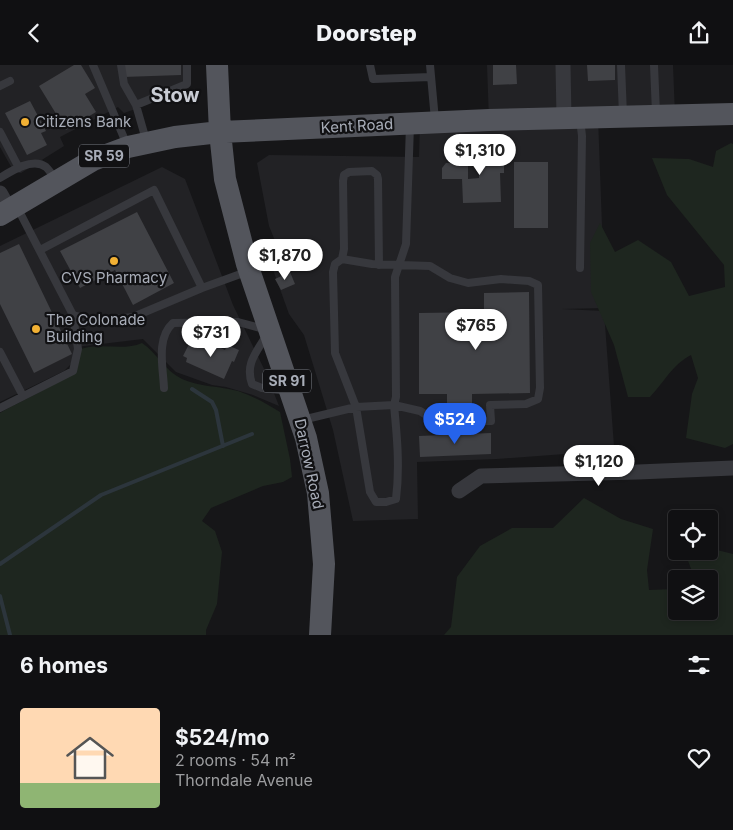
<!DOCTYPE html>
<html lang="en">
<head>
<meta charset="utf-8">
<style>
  body { margin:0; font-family:Inter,sans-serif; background:#1e1e20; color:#f1f3f6; height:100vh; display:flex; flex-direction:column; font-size:19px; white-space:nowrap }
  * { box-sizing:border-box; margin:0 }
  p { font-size:16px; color:#9c9d9f }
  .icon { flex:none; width:28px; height:28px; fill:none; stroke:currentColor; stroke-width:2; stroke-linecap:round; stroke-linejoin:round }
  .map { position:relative; height:570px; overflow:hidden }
  .drawer { display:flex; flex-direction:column; background:#101012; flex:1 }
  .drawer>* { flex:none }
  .tools { position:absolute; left:668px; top:445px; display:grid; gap:10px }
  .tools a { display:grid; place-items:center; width:50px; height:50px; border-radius:5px; background:#101012; box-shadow:0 2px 8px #0003,0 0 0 1px #303032; font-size:25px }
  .price { position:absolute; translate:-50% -42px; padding:0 11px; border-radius:18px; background:#fff; color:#222; font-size:16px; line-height:32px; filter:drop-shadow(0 1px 2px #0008) }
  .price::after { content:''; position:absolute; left:50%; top:30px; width:15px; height:11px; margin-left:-8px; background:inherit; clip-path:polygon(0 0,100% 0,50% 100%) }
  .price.on { background:#2563eb; color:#fff }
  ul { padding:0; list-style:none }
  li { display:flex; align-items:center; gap:15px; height:125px; padding:0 20px }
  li+li { border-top:1px solid #303032 }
  li span { display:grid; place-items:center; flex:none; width:140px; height:100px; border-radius:5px; color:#555 }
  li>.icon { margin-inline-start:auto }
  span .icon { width:60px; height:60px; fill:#fffc; stroke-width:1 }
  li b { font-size:21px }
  h2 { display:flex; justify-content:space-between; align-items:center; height:60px; padding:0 20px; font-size:21px }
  header { display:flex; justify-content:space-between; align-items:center; height:65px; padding:0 20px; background:#101012; font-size:22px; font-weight:800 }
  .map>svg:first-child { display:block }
</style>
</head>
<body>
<header><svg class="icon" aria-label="back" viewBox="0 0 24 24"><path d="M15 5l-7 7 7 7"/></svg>Doorstep<svg class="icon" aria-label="share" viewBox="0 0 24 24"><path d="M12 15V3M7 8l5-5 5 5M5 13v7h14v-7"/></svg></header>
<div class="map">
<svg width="733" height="570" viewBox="0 0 733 570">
  <rect width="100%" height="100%" fill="#161618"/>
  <!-- built -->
  <path fill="#222225" d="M 0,0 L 189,0 L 190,21 L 147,40 L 124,48 L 118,42 L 60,72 L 64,81 L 21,108 L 14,107 L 0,82 Z
    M 487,0 L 673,0 L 675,50 L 598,52 L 605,243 L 562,244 L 604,246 L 614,381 L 605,386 L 497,394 L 417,397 L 418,454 L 353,456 L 333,365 L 304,270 L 289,249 L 271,199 L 276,178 L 269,161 L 257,98 L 269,90 L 419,92 L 420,59 L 489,55 Z
    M 162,102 L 185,114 L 233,240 L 266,308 L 279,341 L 253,330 L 226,322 L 212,320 L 176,307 L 143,274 L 76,282 L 71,299 L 64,306 L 0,337 L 0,181 Z"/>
  <!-- green -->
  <path fill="#1e261f" d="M 731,78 L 733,79 L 733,379 L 725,383 L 686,373 L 692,329 L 698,313 L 691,290 C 671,301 666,315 650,332 L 628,332 L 614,280 L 591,227 L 590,178 L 600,158 L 615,187 L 638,175 L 671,197 L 689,231 L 725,222 L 724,200 L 667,130 L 652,93 L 689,94 L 713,102 L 716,86 Z
    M 142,278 C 157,288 165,306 182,314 C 199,322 220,321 238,326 C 253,331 267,339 280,347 L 290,394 L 292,412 L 283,417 L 263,421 L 211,443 L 202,456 L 215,466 L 222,487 L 217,539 L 206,565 L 206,570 L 0,570 L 0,348 C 20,336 61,320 73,300 C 76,295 77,289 78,285 C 100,276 121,287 142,278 Z
    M 584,433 L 621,454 L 653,464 L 647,505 L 649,525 L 676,524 L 676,546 L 709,546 L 709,514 L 695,514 L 685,488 L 690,486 L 709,486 L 709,483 L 733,489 L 733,570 L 444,570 L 451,562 L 457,512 L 480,481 L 512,463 L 553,463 Z"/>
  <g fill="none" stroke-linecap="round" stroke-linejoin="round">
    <!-- stream -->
    <path stroke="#2c353c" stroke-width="4" d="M 192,324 L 212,337 L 216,345 L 223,381
      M 0,499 L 101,430 L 252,369
      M 0,531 L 10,570"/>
  </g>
  <!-- building -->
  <path fill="#404145" d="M 74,0 L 81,0 L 95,23 L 85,29 L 96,47 L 66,65 L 39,21 Z
    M 123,0 L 181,0 L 181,10 L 123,12 Z
    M 493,0 L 516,0 L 517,19 L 493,20 Z
    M 587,0 L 615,0 L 615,15 L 588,16 Z
    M 30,36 L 46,66 L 41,68 L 47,80 L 27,90 L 5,48 Z
    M 478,78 L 498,78 L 499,95 L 504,95 L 504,108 L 500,108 L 501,137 L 463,138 L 462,114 L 442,114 L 442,103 L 446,98 L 468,98 L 468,114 L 479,113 Z
    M 514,97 L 548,97 L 548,163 L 514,163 Z
    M 137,147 L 174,218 L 133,240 L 115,205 L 80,223 L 60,186 Z
    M 19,179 L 72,289 L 34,308 L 0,239 L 0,188 Z
    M 290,207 L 295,219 L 281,225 L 275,214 Z
    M 529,227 L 530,328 L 472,329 L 472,349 L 447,349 L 447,329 L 419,329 L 419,248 L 484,247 L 484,228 Z
    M 206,276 L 225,285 L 227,280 L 239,285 L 234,297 L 232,296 L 224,314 L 186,297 L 187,293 L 183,291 L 189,279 L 193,281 L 195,277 L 204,281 Z
    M 491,368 L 491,389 L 420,392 L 419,371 Z"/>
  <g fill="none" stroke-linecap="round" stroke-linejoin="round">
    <!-- lane -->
    <path stroke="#37383d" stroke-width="8" d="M 93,0 L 127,80
      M 121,0 L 124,19 L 136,40 L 146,75
      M 370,0 L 373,14 L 431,12
      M 430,0 L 435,55
      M 621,0 L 623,50
      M 654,0 L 656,48
      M 0,21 L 10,16
      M 136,40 L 187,19 L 187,0
      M 580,54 L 582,71 L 580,203
      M 0,67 L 19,103
      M 0,113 C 11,106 33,92 46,102 C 50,106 53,111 56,115
      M 40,185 L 154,125 L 202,223
      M 342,194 L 372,199 L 430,201 L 450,213 L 468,218 L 501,214 L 529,216 L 538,220 L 540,323 L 538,334 L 526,339 L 490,340 L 491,356 L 436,356 L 420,346 L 394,340 C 397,371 400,402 396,434 L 386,437 L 376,437 L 370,427 L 356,342 L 335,288 L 333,207 L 335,199 Z
      M 342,194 L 344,184 L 343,116 L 344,110 L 349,107 L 372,106 L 377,110 L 378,114 L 379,200
      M 73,250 L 96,256 L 133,252 L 202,223 L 246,207
      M 266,271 C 256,288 245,299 252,319 L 262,323 L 288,326
      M 0,287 L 23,331
      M 164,323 C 163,302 156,273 173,258 L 238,257 L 264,264
      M 0,343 L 73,306 L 78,284 L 73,250 L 17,142
      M 302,355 L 356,342 L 394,340 L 396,332 L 395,212 L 406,179 L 410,60"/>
    <!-- street -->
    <path stroke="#37383d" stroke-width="15" d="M 563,0 L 564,52
      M 0,128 L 9,144
      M 459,426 L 481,411 L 638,407 L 733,403"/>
    <!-- primary -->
    <path stroke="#53555c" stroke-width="22" d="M 217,0 L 220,67 L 225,114 L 247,199 L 306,373 L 318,428 L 324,499 L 320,570
      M 0,150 L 93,95 L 128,82 L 175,72 L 220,67 L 489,55 L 733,49"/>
  </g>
  <!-- markers -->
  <g fill="#f2b134" stroke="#111113" stroke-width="2">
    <circle cx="25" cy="57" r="5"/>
    <circle cx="114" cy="196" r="5"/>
    <circle cx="36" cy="264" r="5"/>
  </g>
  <g text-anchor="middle" stroke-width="4.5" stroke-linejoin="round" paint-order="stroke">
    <!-- shield labels -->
    <g fill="#111113" stroke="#7b7e86" stroke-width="1">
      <rect x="79" y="79.5" width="50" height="23" rx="4"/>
      <rect x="263" y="304.5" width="48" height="23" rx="4"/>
    </g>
    <g font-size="14" font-weight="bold" fill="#a8adb8">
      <text x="104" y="96">SR 59</text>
      <text x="287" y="321">SR 91</text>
    </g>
    <!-- poi labels -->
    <g font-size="15" fill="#a8adb8" stroke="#111113" text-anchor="start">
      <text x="35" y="62">Citizens Bank</text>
      <text x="114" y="218" text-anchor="middle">CVS Pharmacy</text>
      <text x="46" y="260">The Colonade<tspan x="46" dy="17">Building</tspan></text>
    </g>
    <!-- street labels -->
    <g font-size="15" fill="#a8adb8" stroke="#111113">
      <text transform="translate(357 61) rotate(-3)" y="5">Kent Road</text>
      <text transform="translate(309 399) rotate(78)" y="5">Darrow Road</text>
    </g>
    <!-- district labels -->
    <g font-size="20" font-weight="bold" fill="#c9ccd4" stroke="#111113">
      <text x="175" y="37">Stow</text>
    </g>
  </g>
</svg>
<div class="tools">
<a><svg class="icon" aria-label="locate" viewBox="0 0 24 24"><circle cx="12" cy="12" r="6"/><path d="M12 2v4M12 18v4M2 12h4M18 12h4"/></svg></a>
<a><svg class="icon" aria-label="layers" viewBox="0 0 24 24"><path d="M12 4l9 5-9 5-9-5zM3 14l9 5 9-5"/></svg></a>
</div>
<b class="price" style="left:480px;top:111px">$1,310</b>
<b class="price" style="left:285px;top:216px">$1,870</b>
<b class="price" style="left:476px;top:286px">$765</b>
<b class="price" style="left:211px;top:293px">$731</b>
<b class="price on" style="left:455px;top:380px">$524</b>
<b class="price" style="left:599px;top:422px">$1,120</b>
</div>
<section class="drawer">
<h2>6 homes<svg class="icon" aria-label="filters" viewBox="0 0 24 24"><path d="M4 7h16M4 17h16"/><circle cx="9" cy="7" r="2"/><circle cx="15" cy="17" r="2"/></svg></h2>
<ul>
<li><span style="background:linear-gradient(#ffd9b3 75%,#8fb573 0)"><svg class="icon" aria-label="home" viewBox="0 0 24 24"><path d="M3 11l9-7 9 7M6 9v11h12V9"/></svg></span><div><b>$524/mo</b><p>2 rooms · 54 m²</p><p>Thorndale Avenue</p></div><svg class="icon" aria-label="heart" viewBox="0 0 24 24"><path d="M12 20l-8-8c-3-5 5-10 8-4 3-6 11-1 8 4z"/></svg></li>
</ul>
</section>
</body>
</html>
